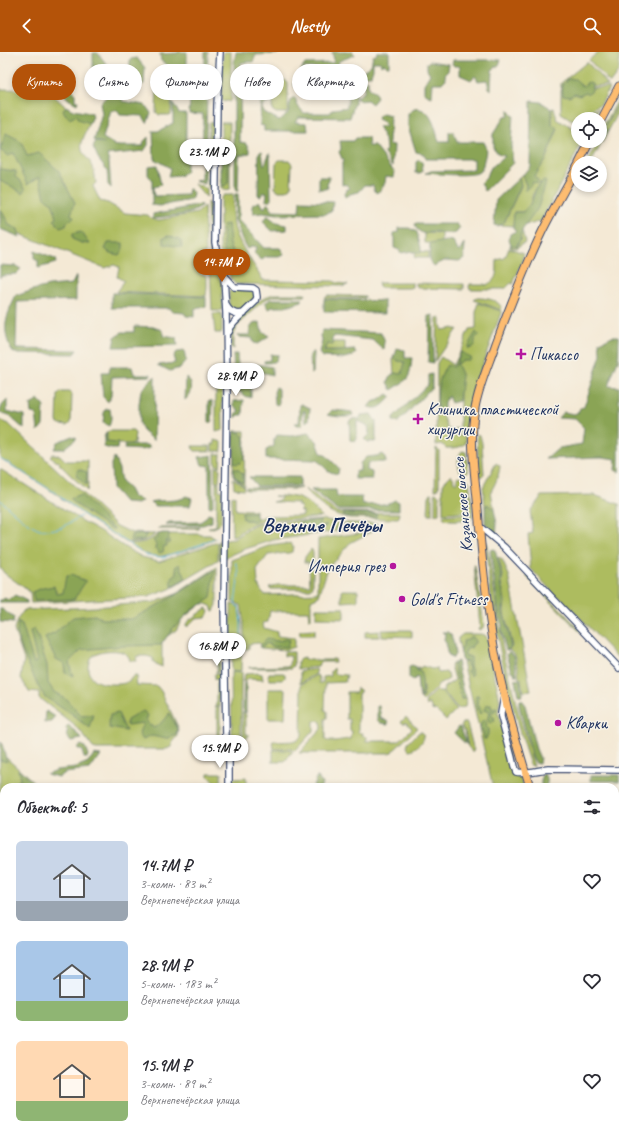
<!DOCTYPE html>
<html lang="ru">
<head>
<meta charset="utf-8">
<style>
  body { margin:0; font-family:Caveat,sans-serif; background:#f7f7f7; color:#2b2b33; height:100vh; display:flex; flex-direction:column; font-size:15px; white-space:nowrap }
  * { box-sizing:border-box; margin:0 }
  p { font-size:13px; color:#7c7c81 }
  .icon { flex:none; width:22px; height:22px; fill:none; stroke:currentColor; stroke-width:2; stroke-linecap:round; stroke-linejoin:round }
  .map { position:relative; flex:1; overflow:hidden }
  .details { position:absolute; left:0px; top:731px; width:619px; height:356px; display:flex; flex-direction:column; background:#fff; border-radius:12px 12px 0 0; box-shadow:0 2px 6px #0003 }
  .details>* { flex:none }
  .top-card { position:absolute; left:12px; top:12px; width:400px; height:36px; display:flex; gap:8px }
  .buttons { position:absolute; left:571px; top:60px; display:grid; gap:8px }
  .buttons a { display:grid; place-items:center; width:36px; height:36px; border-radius:50%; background:#fff; box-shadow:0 2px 6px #0003; font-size:20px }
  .price { position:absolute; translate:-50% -34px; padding:0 9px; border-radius:14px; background:#fff; color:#222; font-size:13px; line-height:26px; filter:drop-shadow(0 1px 2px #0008) }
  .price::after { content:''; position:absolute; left:50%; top:24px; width:12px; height:9px; margin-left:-6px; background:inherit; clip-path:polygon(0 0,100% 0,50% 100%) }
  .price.current { background:#b45309; color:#fff }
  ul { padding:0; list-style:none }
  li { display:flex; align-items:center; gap:12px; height:100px; padding:0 16px }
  li span { display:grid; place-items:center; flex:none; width:112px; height:80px; border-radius:6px; color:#555 }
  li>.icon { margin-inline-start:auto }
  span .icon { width:48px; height:48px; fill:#fffc; stroke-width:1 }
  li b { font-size:17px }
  h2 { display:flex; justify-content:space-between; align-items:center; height:48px; padding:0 16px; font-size:17px }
  .tag { padding:0 14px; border-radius:18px; background:#fff; box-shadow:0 2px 6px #0003; font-size:14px; line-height:36px }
  .tag.current { background:#b45309; color:#fff }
  header { display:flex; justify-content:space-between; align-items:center; height:52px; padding:0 16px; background:#b45309; color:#fff; font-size:18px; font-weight:600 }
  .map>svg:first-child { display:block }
</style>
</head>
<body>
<header><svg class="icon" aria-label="back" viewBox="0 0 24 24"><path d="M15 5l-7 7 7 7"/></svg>Nestly<svg class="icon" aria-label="search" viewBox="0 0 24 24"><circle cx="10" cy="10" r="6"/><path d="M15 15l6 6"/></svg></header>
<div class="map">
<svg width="619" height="1087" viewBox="0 0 619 1087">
  <rect width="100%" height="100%" fill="#f7f3e8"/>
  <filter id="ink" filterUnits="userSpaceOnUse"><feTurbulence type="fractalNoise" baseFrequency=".025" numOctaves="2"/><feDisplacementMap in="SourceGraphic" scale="8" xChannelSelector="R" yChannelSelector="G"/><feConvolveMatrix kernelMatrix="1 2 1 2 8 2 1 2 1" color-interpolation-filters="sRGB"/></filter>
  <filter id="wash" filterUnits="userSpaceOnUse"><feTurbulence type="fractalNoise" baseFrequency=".012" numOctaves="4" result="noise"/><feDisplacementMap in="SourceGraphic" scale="16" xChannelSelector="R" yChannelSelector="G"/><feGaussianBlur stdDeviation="0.9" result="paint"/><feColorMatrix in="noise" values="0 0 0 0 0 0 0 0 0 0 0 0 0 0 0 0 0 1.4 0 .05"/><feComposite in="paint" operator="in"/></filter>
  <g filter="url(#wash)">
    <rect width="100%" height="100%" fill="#f4e9d5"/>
    <!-- green -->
    <path fill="#adbc5e" stroke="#64765e" d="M 223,0 L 231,0 L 231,47 L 230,49 L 228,50 L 227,49 L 226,49 L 225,50 L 222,49 L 221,47 Z
      M 598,0 L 619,0 L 619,19 L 610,31 L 589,8 Z
      M 587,10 L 608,33 L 561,36 L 561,31 Z
      M 276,28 L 285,28 L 287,30 L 288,32 L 288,58 L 286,61 L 276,61 L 272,58 L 272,32 Z
      M 160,31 L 169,32 L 172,35 L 171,61 L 169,63 L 159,63 L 156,60 L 157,35 Z
      M 609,35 L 609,36 L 601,52 L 572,69 L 561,62 L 561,37 Z
      M 0,37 L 43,38 C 54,41 60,51 69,57 C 76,61 85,61 92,61 C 93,72 84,80 82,91 C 79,103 90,106 93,115 C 95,120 95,126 96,131 L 93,134 L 100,149 L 108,151 L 125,161 L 148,163 L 151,166 L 159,168 L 197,161 L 204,155 L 206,200 L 202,202 L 200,221 L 207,224 L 207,236 L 206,244 L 116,240 L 124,229 L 117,225 L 119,215 L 114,213 L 104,216 L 22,183 L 0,176 Z
      M 619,46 L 619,50 L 600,84 L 600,80 Z
      M 619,52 L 619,59 L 591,111 L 587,111 L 599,89 L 600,89 L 600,86 Z
      M 554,56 L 557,67 L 578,80 L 578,89 L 583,89 L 541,169 L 532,172 L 525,173 L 530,165 L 540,130 L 533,142 L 530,152 L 523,160 L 514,160 L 513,174 L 499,173 L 504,171 L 521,134 L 519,126 L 522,123 L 526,133 L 525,138 L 532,130 L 537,131 L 534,124 L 546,106 L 558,77 L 552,74 L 552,57 Z
      M 599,56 L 594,67 L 579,67 Z
      M 213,70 L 212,135 L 208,135 L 209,71 Z
      M 221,70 L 230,70 L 230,135 L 229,138 C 226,139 223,139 221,136 Z
      M 279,108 L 289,108 L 292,112 L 291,136 L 287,139 L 279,139 L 275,136 L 276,111 Z
      M 194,132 L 206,136 L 206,146 Z
      M 223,143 L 233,143 C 233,151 231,160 233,167 C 236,191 252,208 263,228 L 333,229 L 336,231 L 348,232 L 342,234 L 235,232 L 231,227 L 220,198 L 220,146 Z
      M 207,150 L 211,153 L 211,195 L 213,208 L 222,232 L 222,259 L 212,259 Z
      M 522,178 L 525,190 L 516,196 L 510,195 L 510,193 L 517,194 L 520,188 L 521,180 Z
      M 425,181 L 442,182 L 442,192 L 425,191 Z
      M 509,196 L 524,201 L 523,205 L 524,206 L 513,232 L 511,231 L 505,237 L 470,237 L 469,234 L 470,232 L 484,232 L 486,233 C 499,227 496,220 497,208 L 505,206 Z
      M 415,199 L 428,200 L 428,206 L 414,206 Z
      M 378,231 L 413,231 L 413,235 L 410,236 L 382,236 L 379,234 Z
      M 416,231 L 464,232 L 464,237 L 419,236 L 416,234 Z
      M 234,237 L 253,239 L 255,242 L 254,247 C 247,255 238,265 229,254 L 229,240 Z
      M 275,242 L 305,242 L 304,244 L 274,244 L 266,247 L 237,274 L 233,283 L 233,297 L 231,296 C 231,290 230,283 232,277 C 235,270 256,251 263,246 C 267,244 270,243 275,242 Z
      M 326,243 L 365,244 L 365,246 L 324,246 Z
      M 477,246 C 486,246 499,247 502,257 L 501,258 L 474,248 Z
      M 479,251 L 501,259 L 501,261 L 473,338 L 468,368 L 467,379 C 464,381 458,382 455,379 L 454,377 L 460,376 L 460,331 L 446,327 L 440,354 L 448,377 L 450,377 L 451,383 L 466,383 L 466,391 C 461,396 454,396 446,396 L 442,392 L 436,393 L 437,311 L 441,305 L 453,313 L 469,278 L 476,277 L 476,260 Z
      M 213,262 L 222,262 L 222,279 L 221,281 L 215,281 Z
      M 437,266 L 440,266 L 440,274 L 441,275 L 441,278 L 453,276 L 453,277 L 457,277 L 435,309 Z
      M 325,290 L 345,290 L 345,299 L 325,299 Z
      M 393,307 L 405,307 L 405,323 L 394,324 Z
      M 216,323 L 222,323 L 223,378 L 216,380 Z
      M 61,340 L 69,340 L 72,343 L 71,370 L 68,373 L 60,372 L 57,370 L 58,343 Z
      M 0,368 L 9,372 L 14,377 L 117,474 L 132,481 L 155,482 C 147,490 137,490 127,491 L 84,463 L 47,436 L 0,406 Z
      M 109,379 L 133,379 L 135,381 L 134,391 L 132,392 L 109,392 L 107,390 L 107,380 Z
      M 234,379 L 245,379 L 244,433 L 233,424 Z
      M 477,382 L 480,383 L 482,391 L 484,422 L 482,425 L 479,424 Z
      M 215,388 L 222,390 L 222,396 L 221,399 L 212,399 L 212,392 L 215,392 Z
      M 192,394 L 210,394 L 210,399 L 195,399 L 193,397 Z
      M 436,396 L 439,398 L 439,435 L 437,438 L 435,438 Z
      M 462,399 L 466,400 L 468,420 L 466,421 L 461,420 C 457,415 457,404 462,399 Z
      M 52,402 L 60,403 L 66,409 L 88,409 L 88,434 L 87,439 L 59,412 L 60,411 L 58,409 L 57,410 L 50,404 Z
      M 215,402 L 221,402 L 220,415 L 215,412 Z
      M 496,411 L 500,414 C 499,423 496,431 491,439 L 494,457 L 487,452 L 485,456 L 483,435 Z
      M 215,414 L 220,417 L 219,430 L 215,430 Z
      M 0,417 L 81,468 L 101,479 L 126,496 L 142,505 L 159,509 L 218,490 L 218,509 L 170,537 L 148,545 L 31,551 L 30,540 L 4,521 L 0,515 Z
      M 451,423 L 453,425 L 454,430 L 457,430 L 457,425 L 458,424 L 466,426 L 469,430 L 473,460 L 443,462 L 443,433 L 446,428 Z
      M 233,426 L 244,434 L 244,437 L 234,436 Z
      M 216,431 L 219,431 L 219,438 L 222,439 L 221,470 L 216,475 L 209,477 L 209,475 L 216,474 Z
      M 246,435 L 298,436 L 301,436 L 297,437 L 246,437 Z
      M 305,437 L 337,460 L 400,461 L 399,466 L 398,467 L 350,466 C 336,464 326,458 316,449 C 312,445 308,442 305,437 Z
      M 431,441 L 432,441 L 432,463 L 428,463 L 429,444 Z
      M 435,441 L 438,442 L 439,444 L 439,462 L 435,463 Z
      M 232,443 L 235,444 L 235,458 L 256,459 L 256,461 L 242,461 L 243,467 L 245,468 L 250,468 L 255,470 L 258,466 L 261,466 L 265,464 L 303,463 L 303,459 L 301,459 L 300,454 L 298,454 L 298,451 L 273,450 L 280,448 L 281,445 L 274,444 C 302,444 302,445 322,464 L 299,467 L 263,469 L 246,476 L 236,484 L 232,485 L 231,445 Z
      M 594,443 L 619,452 L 619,607 L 560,545 L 557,545 L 531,517 L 528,482 L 533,481 L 530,459 L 542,444 Z
      M 473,462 L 472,466 C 468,469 448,471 444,467 C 443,466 443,465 443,464 Z
      M 323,467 L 339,471 L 377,471 L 379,473 L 274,488 L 245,497 L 220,508 L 219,489 L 234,487 L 250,476 L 259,472 Z
      M 199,475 L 199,477 L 158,477 L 159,476 Z
      M 373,479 L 350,491 L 328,516 L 319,544 L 311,548 L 311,567 L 309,567 L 308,559 L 270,559 L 268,570 L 263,571 L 264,576 L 277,580 L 277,584 L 294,586 L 294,595 L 285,598 L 261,596 L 259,591 L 249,592 L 249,597 L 244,597 L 244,572 L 241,553 L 232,550 L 232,508 L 269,494 L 291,491 L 293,494 L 292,500 L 289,501 L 268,503 L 257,518 L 258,532 L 261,538 L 265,543 L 318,541 L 318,487 Z
      M 157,482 L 200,482 L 201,483 L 210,483 L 216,487 C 204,492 165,507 154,504 C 145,503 137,496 129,492 C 139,491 150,491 157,482 Z
      M 485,489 L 487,493 L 503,597 L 516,652 L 534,714 L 530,713 C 505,639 492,567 485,489 Z
      M 311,497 L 313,499 L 313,534 L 311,537 L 271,537 L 269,535 L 277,533 L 310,533 L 309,510 L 304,510 L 305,505 Z
      M 498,505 L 502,508 L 509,523 L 531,639 L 523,640 L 521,627 L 519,626 L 518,621 L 519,618 L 515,602 L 509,597 L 512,594 L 504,560 L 505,549 L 502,529 L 503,523 Z
      M 474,513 L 475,513 L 484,572 L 483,576 L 479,578 L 478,576 L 480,575 Z
      M 217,515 L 217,553 L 214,559 L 213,559 L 211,554 L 206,552 L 201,552 L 182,567 L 176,578 L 162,588 L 162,615 L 153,611 L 153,606 L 147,604 L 137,604 L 136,609 L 130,609 C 130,608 128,603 127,603 C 121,596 98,598 92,604 C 89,607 88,612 88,616 C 89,630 102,632 114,632 C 122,632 128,632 133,624 L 136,624 L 137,633 L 157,634 L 161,639 L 179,677 L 178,684 L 173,690 L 171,695 L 167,697 L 96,697 L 93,696 L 84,684 L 75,674 L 39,646 L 39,641 L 29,640 L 21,626 L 24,608 L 14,578 L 17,568 L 24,558 L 95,555 L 155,550 L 176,542 Z
      M 528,523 L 587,585 L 586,586 L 527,525 Z
      M 342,538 L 358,538 L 358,549 L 342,550 Z
      M 231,552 L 239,554 L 242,572 L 241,620 L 231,619 Z
      M 206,556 L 209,558 L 208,562 L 205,565 L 196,566 L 188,574 L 185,574 L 188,569 Z
      M 316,556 L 344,556 L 344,567 L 316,566 Z
      M 314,578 L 314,584 L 299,584 L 300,579 Z
      M 381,578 L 410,578 L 412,579 L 412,585 L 382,584 Z
      M 379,579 L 379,585 L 365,585 L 365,580 Z
      M 463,582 L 481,582 L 484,583 L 487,587 L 500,649 L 498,662 L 510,706 L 511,715 L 513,720 L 515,723 L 521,724 L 524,735 L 493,735 L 458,589 L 458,586 Z
      M 219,585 L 219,620 L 215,620 L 217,618 L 217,587 Z
      M 284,600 L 294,600 L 294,614 L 292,616 L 249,616 L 249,615 L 290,614 L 291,604 L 284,604 Z
      M 304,606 L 304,608 L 332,608 L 332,607 L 334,606 L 335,610 L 320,610 L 318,615 L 298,617 L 298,609 L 300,607 Z
      M 455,610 L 454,612 L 461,647 L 464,647 L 465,645 L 466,649 L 465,656 L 457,657 L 443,639 L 444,635 L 455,628 L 451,613 Z
      M 422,614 L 432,617 L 437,616 L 438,621 L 446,620 L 447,622 L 448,622 L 449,627 L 437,634 L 436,637 L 424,649 L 420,645 L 419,641 L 422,646 L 424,645 C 423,641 423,639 423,635 C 422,628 416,623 418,616 L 421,617 Z
      M 334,616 L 335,622 L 347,623 L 345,630 L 326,631 L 325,658 L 327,659 L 327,667 L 325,667 L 325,688 C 332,691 343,687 351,687 L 352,679 L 350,679 L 350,667 L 347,667 L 347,640 L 356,640 L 357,636 L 362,639 L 359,641 L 359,681 L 363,681 L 363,684 L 367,685 L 367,689 L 397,689 L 401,687 L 412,676 L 406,669 L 404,671 L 401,669 L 406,664 L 417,676 L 392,700 L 388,701 L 299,701 L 321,677 L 320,669 L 313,670 L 313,679 L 295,699 L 290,697 L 274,697 L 273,690 L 296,689 L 301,683 L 302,632 L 318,623 L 320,626 L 320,631 L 323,631 L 323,625 L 331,624 L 331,619 Z
      M 316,617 L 317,622 L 301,631 L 301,619 Z
      M 231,620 L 241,621 L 241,695 L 237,695 L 232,689 Z
      M 258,621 L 262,622 L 263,628 L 249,627 L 243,630 L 244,622 Z
      M 269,621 L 283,621 L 285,622 L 285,626 L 283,628 L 270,628 L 268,624 Z
      M 214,622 L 219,622 L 220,654 L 215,654 L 217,652 L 217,629 L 214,628 Z
      M 268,637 L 286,637 L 285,667 L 268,667 Z
      M 437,638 L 438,639 L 442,639 L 456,658 L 446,668 L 436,658 L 433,659 L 431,657 L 434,658 L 429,651 L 428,654 L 426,652 L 427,648 Z
      M 215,655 L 220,655 L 220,689 L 215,695 L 211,695 L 212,694 L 212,692 L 211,690 L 215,690 L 217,688 L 217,657 Z
      M 243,659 L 246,663 L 246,682 L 248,682 L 248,684 L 243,687 Z
      M 463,671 L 467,671 L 473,695 L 475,696 L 474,699 L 472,699 L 468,695 L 465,679 L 461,673 Z
      M 419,680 L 421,680 L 424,683 C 425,689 416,698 410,698 L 407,695 L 408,691 Z
      M 273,698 L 288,698 L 293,700 L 285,710 L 273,710 Z
      M 0,699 L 37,733 L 36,735 L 4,735 L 4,800 L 0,808 Z
      M 208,721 L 221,721 L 221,735 L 218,735 L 208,724 Z
      M 246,726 L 246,735 L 232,735 L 232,727 Z
      M 215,1083 L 275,1083 L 272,1087 L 212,1087 Z
      M 557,1083 L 567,1083 L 572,1086 L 579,1085 L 585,1083 L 604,1083 L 606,1087 L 558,1087 Z"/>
    <!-- forest -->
    <path fill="#8aa455" stroke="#526a5a" d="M 178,0 L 187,0 L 187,19 L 182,27 L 179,28 L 179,45 L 173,42 L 172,16 L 161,9 L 160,2 L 178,1 Z
      M 205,0 L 208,0 L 205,132 L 195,129 L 202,128 L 203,62 L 189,61 L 190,47 L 204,46 Z
      M 236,0 L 280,0 L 277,2 L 256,3 L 253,10 L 247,10 L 241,11 L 240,90 L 247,91 L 250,97 L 250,101 L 239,103 L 238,139 L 236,139 L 235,137 L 235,98 L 234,92 L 234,10 Z
      M 332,0 L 353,0 L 355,3 L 339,9 L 337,16 L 304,16 L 296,36 L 294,34 L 295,27 L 305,12 L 333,11 L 334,8 Z
      M 377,0 L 389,0 L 389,14 L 387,14 L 384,11 L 381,13 L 380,10 L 373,10 L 373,17 L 371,23 L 366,25 L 363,21 L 364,18 L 371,13 L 373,4 L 376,3 Z
      M 93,1 L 98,1 L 117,26 L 129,28 L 130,7 L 137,6 L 145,16 L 144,32 L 122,40 L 123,49 L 145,53 L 151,61 L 147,71 L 143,64 L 120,63 L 117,58 L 111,59 L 103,86 L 115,93 L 113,93 L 120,94 L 143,94 L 144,89 L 148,85 L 148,93 L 144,99 L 107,103 L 109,109 L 111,136 L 108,133 L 107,118 L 98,106 L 93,95 L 96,90 L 105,91 L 94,89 L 102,62 L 100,51 L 107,44 L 100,37 L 93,22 Z
      M 453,8 L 501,8 L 499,13 L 492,18 L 491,38 L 489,36 L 487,28 L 478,29 L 475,24 L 471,28 L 460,23 L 460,14 L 454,14 L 452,12 Z
      M 430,9 L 449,12 L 448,19 L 445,22 L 446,27 L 442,31 L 433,31 L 432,45 L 429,44 L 424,41 L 424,32 L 430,22 L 427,17 L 427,11 Z
      M 63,20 L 66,20 L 66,32 L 75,42 L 75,49 L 78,49 L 77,52 L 68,47 L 55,33 L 55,30 Z
      M 269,23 L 276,25 L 272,29 L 270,48 L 269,51 L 262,53 L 263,60 L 279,68 L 288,61 L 291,48 L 295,46 L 298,54 L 304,61 L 330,61 L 333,57 L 347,55 L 348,38 L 355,37 L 355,50 L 350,66 L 298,65 L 295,70 L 307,71 L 308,79 L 264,79 L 264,74 L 260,73 L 261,24 Z
      M 365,27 L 368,29 L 368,37 L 375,41 L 377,46 L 372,52 L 367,48 L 360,49 L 356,46 L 363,40 Z
      M 568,27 L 575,27 L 583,34 L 588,30 L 592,31 L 592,38 L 588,42 L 586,40 L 579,43 L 575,41 L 569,44 L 563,43 L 562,33 Z
      M 531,49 L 541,50 L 552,57 L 552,74 L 558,76 L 546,106 L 534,124 L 538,128 L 537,132 L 532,130 L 530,135 L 525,139 L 526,133 L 522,124 L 530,114 Z
      M 173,51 L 179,61 L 186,61 L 186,120 L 180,124 L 168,125 L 170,116 L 154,107 L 153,79 L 158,79 L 173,71 Z
      M 66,54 L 73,58 L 90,61 L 93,64 L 90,72 L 78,68 L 76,64 L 70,67 L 65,63 L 63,58 Z
      M 414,57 C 416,57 418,56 420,57 C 433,60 436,80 439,90 L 449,90 L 449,80 L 453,80 L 457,90 L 483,90 C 487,97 486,101 484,108 C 483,113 483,117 479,120 C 472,125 436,122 426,121 L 431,119 L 474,118 L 474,107 L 425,107 L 424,102 L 416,100 L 408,74 L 408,62 Z
      M 508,58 L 513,63 L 511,93 L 513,111 L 485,139 L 481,131 L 486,126 L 489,117 L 505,104 L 499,103 L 493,95 L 493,82 L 504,65 L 508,64 Z
      M 383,62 L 390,64 L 389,92 L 394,93 L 393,114 L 384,100 L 386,98 L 385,88 L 378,75 L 385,75 L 383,71 L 377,68 L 378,64 Z
      M 605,73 C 609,79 606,83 603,89 L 598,89 L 600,89 L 600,82 Z
      M 6,82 L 21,90 L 27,104 L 39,101 L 59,119 L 75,151 L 71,162 L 74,166 L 67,170 L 66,174 L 60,176 L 54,168 L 57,166 L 52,151 L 45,146 L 40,124 L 28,132 L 13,101 L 8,104 L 0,98 Z
      M 355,86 L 368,86 L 369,94 L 375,94 L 395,120 L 394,125 L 386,124 L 385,131 L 378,141 L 375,139 L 373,133 L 365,133 L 359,140 L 350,142 L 345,145 L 344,142 L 346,138 L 350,136 L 347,133 L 342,132 L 342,111 L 343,109 L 339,100 L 341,97 L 340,89 L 353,89 Z
      M 222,88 L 228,94 L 228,131 L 224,134 L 222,134 Z
      M 262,99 L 264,114 L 270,100 L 271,148 L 266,149 L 267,140 L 263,141 L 261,144 L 258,143 L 259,100 Z
      M 419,108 L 422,110 L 423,119 L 421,121 L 416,121 L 416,110 Z
      M 157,113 L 161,133 L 153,135 L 154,144 L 188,143 L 189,136 L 193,141 L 192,148 L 160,154 L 152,153 L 152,128 L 148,123 L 148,114 Z
      M 0,117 L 16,119 L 16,125 L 20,128 L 26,137 L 23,141 L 13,135 L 0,129 Z
      M 319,125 L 329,125 L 329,129 L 327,132 L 328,135 L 327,137 L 319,137 Z
      M 519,126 L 521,133 L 504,171 L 497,174 L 494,173 L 496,148 Z
      M 544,129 L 546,130 L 538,156 L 521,180 L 520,188 L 516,194 L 511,193 L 509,187 L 510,182 L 516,179 L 513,176 L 514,160 L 523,160 C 525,157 529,155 530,152 C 535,144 534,133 544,129 Z
      M 235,142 L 238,142 L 238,168 L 264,196 L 280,196 L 284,203 L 280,205 L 266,205 L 262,208 L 254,202 L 256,196 L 251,195 L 247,197 L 243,190 L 235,168 Z
      M 260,149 L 264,156 L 268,151 L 272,159 L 299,160 L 300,149 L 333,150 L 332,158 L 326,162 L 276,163 L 263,161 L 253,162 L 253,153 Z
      M 201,153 L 201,155 C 191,164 167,164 153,166 L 153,162 Z
      M 0,157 L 1,157 L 9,173 L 18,177 L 20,185 L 0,177 L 2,167 L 0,165 Z
      M 267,164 L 276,171 L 287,173 L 287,178 L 272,179 L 263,170 Z
      M 228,172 L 230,192 L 238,211 L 232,216 L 224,200 L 223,173 Z
      M 415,172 L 457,172 L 460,176 L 456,181 C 452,182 449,182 446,182 C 438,182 433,178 426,182 C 420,180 416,179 415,172 Z
      M 399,176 L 409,176 L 417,180 L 421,196 L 420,201 L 412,201 L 411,199 L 401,201 L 399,198 L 394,196 L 394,181 L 399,180 Z
      M 81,180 L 90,192 L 82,191 L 72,187 L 72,182 Z
      M 169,183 L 181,188 L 182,195 L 164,192 L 164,185 Z
      M 446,189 L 453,190 L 458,198 L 461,198 L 465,192 L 464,206 L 459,209 L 446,208 L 434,214 L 429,208 L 430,192 Z
      M 108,191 L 123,191 L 123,197 L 119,203 L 110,201 L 105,197 Z
      M 34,199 L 55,207 L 56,211 L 38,216 L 38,209 L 34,207 Z
      M 0,213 L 16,214 L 21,217 L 16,222 L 2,223 L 0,225 Z
      M 76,224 L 76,248 L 17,250 L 16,297 L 77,298 L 74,302 L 14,301 C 6,291 4,277 7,265 C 9,258 13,250 16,244 L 36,237 L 49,234 L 72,232 Z
      M 112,241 L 206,245 L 206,255 L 194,257 L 194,265 L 186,264 L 184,261 L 172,260 L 169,256 L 112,256 Z
      M 271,247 L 302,247 L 302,250 L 285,255 L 273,255 L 269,257 L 265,251 Z
      M 324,247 L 385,249 L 385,261 L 324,260 Z
      M 433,263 L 433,311 L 428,310 L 429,264 Z
      M 260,270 L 262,280 L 269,285 L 257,292 L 253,291 L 251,286 L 238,285 L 237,283 L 250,283 L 250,276 L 254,271 Z
      M 134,274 L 154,275 L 163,278 L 163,284 L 176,286 L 177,294 L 113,295 L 115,285 L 122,280 L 134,280 Z
      M 322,278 L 381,281 L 385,290 L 384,298 L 373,288 L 334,284 L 332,293 L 327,292 L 324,300 L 355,298 L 357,302 L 346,306 L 322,305 L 319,301 L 322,289 L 321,284 Z
      M 476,280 L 479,283 C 470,288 481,292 468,297 L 467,295 Z
      M 612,284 L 619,284 L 618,309 L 608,334 L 619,335 L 619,420 L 615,418 L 616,407 L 602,405 L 546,407 L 559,396 L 582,392 L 584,376 L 575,367 L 558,366 L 563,360 L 574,362 L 579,360 L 580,356 L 584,355 L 601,303 L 600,290 Z
      M 397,297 L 405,298 L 405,306 L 412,306 C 410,328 409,326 392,338 L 388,330 L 391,323 L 395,321 L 402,322 L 405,310 L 398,309 L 394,306 Z
      M 184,299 L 186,309 L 180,316 L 170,319 L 158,313 L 175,311 L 173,304 L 176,300 Z
      M 313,299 L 314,301 L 313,321 L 311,322 L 310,303 Z
      M 460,300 L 470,305 L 468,308 L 462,308 L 457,312 L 456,310 Z
      M 235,302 L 237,302 C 237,308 239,313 238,318 L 234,317 L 233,303 Z
      M 270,302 L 277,303 C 277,311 271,311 264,311 L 264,309 L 270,308 Z
      M 456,311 L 462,324 L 459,349 L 451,351 L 448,344 L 444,351 L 444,359 L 437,359 C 438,338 436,331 447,313 L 453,315 Z
      M 250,313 L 262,313 L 272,315 L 272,323 L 253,318 L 250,316 Z
      M 110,315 L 132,315 L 134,322 L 151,322 L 150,324 L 112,325 L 111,344 L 108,350 L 103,345 L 101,321 L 109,321 Z
      M 432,322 L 432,335 L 399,370 L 393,370 L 393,366 L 428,332 L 428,323 Z
      M 238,323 L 243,323 L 251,330 L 251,345 L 247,345 L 236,337 L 236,331 L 234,329 L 234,326 Z
      M 155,324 L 154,388 L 143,379 L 139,371 L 139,352 L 141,338 Z
      M 186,325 C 194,332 193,341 185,348 Z
      M 276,335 L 279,337 L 279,352 L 277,353 L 275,352 L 274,340 Z
      M 387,342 L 391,345 C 383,353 380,359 368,355 L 372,350 L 379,348 Z
      M 7,348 L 7,359 L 24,363 L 24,377 L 9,364 L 0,361 C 0,355 3,352 7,348 Z
      M 39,348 L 44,355 L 43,373 L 38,379 L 36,362 L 31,361 L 30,353 Z
      M 244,348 L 243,363 L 239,363 L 236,366 L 236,362 L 240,359 L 234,354 L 234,349 Z
      M 209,349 L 213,349 L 212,369 L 209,372 Z
      M 302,352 L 310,356 L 309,368 L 306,370 L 305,359 L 303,359 L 302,374 L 296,374 L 294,371 L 299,371 L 300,353 Z
      M 106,357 L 110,357 C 111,363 112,368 109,374 L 103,371 L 104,361 Z
      M 332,358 L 345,359 L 352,360 L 353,363 C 348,365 333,364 328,362 Z
      M 371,362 L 376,369 L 376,388 L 375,390 L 367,390 L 364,387 L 369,382 L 368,374 L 357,369 L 357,387 L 355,390 L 350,388 L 349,369 L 352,366 L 360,367 L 361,363 Z
      M 234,380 L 240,380 L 244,386 L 244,407 L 240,411 L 236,412 L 234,410 Z
      M 106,381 L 106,390 L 118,391 L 117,397 L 111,397 L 104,395 L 104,385 Z
      M 308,381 L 317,389 L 321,401 L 327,404 L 339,416 L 338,422 C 324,420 326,414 316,408 L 266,407 L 266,398 L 274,394 L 274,387 L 277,383 L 292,384 Z
      M 72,384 L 77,386 L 63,397 L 54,397 L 57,390 Z
      M 125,393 L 148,393 L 150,396 L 142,398 L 124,397 Z
      M 382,402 L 385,405 L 386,410 L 368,411 L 367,418 L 372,420 L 372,427 L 355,427 L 355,419 L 360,419 L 360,411 L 366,405 L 376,404 Z
      M 212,403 L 213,454 L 209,455 L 209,414 L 202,413 L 199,405 Z
      M 114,405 L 119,417 L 121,430 L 129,437 L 133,445 L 142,449 L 138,452 L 125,451 L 112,436 L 111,412 Z
      M 78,417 L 87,420 L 86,433 L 76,424 Z
      M 233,417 L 238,417 L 243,422 L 243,429 L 242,430 L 234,424 Z
      M 249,425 L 300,425 L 300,434 L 257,434 Z
      M 311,438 L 336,438 L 337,445 L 362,445 L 363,453 C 373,452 386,454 395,448 L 399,450 L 399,458 L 339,458 L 336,457 Z
      M 81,443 L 115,477 L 112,477 L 78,454 L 70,447 Z
      M 186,444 L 192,446 L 190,454 L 156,454 L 150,450 C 162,447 176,451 186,444 Z
      M 487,452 L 494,457 L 497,472 L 496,483 L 485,472 L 485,456 Z
      M 242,461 L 256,461 L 256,464 L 258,466 L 255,470 L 250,468 L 245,468 L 243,467 Z
      M 342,461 L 377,462 L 376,465 L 343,464 Z
      M 208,462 L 212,463 L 212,470 L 203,473 L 166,473 L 169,471 L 200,470 L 206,466 Z
      M 320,468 L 320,475 L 326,472 L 327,474 L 320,480 L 315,481 L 315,477 L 305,477 L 304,475 L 301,473 L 302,469 Z
      M 338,473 L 357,474 L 358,476 L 339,478 L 336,477 Z
      M 162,481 L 169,481 L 169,483 L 167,485 L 171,490 L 169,492 L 167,488 L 166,488 L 167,494 L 164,494 L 163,500 L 159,501 L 158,498 L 155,496 L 156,493 L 153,488 L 157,486 L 157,483 Z
      M 147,482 L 143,488 L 131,489 L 131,483 Z
      M 493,497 L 495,498 L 502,524 L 501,528 L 504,549 L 503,559 L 511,594 L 508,598 L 506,598 L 501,579 L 502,573 L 499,564 L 490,498 Z
      M 180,512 L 186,527 L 172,535 L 172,526 L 177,522 L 176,515 Z
      M 215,518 L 211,546 L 190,559 L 174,575 L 161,593 L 123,594 L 81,598 L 69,610 L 73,625 L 65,621 L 64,611 L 56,607 L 45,586 L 55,581 L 73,565 L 95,563 L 102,567 L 132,567 L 181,540 Z
      M 71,523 L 86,529 L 74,547 L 34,549 L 32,540 L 43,536 L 54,534 L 57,542 L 63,541 L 66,524 Z
      M 15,543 L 27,549 L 27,551 L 0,551 L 0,548 L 3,548 L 4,546 L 9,548 Z
      M 0,557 L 2,557 L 14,566 L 13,571 L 0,570 Z
      M 18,570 L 22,573 L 34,611 L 37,609 L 30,580 L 34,577 L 38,586 L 47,613 L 48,631 L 54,640 L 65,646 L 82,665 L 94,663 L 90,677 L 71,662 L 45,645 L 39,636 L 22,598 L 17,581 Z
      M 442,580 L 449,580 L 451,582 L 454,593 L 455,603 L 451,607 L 451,605 L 448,604 L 444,587 L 445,582 Z
      M 471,584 L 475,589 L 475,591 L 472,593 L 471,597 L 468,596 L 465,600 L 465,605 L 470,605 L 470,614 L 473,622 L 471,624 L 470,623 L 468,619 L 469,615 L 467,614 L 467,609 L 463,610 C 460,607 460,602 461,597 L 463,595 L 463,589 L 468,588 Z
      M 266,587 L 278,589 L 286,587 L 289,589 L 287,595 L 274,595 L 267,591 L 260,596 L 259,594 Z
      M 509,599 L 514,603 L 517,618 L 516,620 L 517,624 L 515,624 L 514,620 L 512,619 L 507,602 Z
      M 457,609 L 465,645 L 464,647 L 461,647 L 454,612 L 455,610 Z
      M 412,614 L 417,616 L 417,620 L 419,618 C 424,626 421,636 424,645 L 423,646 L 418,638 L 417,625 L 413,629 L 409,627 L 409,615 Z
      M 520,627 L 522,644 L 518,644 L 515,628 Z
      M 246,630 L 246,661 L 243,657 L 244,631 Z
      M 476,644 L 478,644 L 479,645 L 478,652 L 482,660 L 480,662 C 476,658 474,650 476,644 Z
      M 519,648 L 521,648 L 525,653 L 536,697 L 540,706 L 539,711 L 535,710 L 532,704 L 519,654 Z
      M 379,653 L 380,654 L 382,667 L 388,668 L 389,672 L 381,671 L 378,668 L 378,654 Z
      M 487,653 L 491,653 L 492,657 L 496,656 L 497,658 L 494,661 L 492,660 L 491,662 L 495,668 L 490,672 C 485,669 490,664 488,659 L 485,659 L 484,657 Z
      M 46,659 L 56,665 L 52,670 L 45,671 Z
      M 143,659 L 148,663 L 146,669 L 154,676 L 162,670 L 169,661 L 178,677 L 177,683 L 166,687 L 152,684 L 143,688 L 139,682 L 143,671 L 127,673 L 127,668 Z
      M 118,661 L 126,679 L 110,676 L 109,673 L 110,663 Z
      M 483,669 L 485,669 L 487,673 L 485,674 L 488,676 L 488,682 L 486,687 L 484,687 L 483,679 L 481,678 L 480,676 L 481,671 Z
      M 68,674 L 76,680 L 82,687 L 71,689 L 67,684 L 68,680 L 65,677 Z
      M 459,674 L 461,675 L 467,693 L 454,681 Z
      M 0,690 L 2,692 L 7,709 L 0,707 Z
      M 80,693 L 85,695 L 88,703 L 87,706 L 84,706 L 82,699 L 76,696 Z
      M 94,702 L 101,703 L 90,718 L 64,721 L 59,725 L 46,722 L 56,718 L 76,716 L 88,711 Z
      M 18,717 L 35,733 L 34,735 L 13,735 L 13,731 L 20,728 Z
      M 543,723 L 545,723 C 548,727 548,730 546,734 L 543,735 L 541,734 L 541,729 Z
      M 591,723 L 619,723 L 619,729 L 591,729 Z
      M 317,724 L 322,730 L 321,735 L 312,735 Z
      M 615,927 L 616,927 L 619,934 L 619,961 L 615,951 Z
      M 619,1033 L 619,1054 L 615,1053 C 615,1052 616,1051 616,1049 C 617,1044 614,1044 619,1039 L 615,1037 L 615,1034 Z
      M 242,1083 L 276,1083 L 274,1087 L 239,1087 Z"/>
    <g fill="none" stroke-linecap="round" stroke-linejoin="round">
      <!-- stream -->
      <path stroke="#64b9e0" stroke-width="1" d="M 0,406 L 54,440 L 84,463 L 147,503 L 159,505 L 163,505 L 216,487
        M 0,448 C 10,456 29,475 40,478 C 47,479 56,477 62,475 C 69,472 75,467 81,464
        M 236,510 L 239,521 L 235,550 L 236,554 L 239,554 L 241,572 L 241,582"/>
    </g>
  </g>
  <g filter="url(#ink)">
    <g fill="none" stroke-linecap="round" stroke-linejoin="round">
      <defs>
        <path id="tertiary" d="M 220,0 L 217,53 L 215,190 L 218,207 L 224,224 L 226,261 L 227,341 L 224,550 L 226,687 L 229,703 L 229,735
          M 224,224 L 234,235 L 253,236 L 256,238 L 257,245 L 256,249 L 235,269 L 230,275 L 228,280
          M 226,253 C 230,261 236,263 244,261
          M 479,474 L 504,495 L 619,616
          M 504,645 L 501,661 L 501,665 L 512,706 L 514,715 L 516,720 C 523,722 539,718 548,717 L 619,718"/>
        <path id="primary" d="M 600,70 L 619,34
          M 579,111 L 590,89
          M 530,735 C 518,695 506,656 498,615 C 487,563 482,510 478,457 C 475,423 469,390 475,356 C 479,333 489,312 496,291 C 510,254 524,217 541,182 C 552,159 566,136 578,113
          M 615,981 L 619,991"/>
      </defs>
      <!-- tertiary casing -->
      <use href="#tertiary" stroke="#3c4b70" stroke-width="8"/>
      <!-- primary casing -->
      <use href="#primary" stroke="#3c4b70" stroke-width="9"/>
      <!-- tertiary -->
      <use href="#tertiary" stroke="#fff" stroke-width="5.5"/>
      <!-- primary -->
      <use href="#primary" stroke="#fdbc70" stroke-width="7"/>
    </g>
  </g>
  <!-- markers -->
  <g fill="#b5179e" stroke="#f7f3e8" stroke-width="1.5">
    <path d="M519 296h4v4h4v4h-4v4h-4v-4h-4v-4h4z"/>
    <path d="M416 361h4v4h4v4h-4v4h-4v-4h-4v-4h4z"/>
    <circle cx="393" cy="514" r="4"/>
    <circle cx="402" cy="547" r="4"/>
    <circle cx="558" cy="671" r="4"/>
  </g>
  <g text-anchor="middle" stroke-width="3" stroke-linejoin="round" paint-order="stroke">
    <!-- poi labels -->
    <g font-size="17" fill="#1b2f5e" stroke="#f7f3e8" text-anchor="start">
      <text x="530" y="308">Пикассо</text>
      <text x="427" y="363">Клиника пластической<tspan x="427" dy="20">хирургии</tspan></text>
      <text x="385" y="520" text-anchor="end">Империя грез</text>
      <text x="410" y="553">Gold's Fitness</text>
      <text x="566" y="677">Кварки</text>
    </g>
    <!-- street labels -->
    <g font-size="17" fill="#1b2f5e" stroke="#f7f3e8">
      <text transform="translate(462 453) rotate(-95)" y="6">Казанское шоссе</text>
    </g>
    <!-- district labels -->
    <g font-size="21" font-weight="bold" fill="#1b2f5e" stroke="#f7f3e8">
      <text x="322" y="480">Верхние Печёры</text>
    </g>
  </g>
</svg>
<div class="buttons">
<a><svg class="icon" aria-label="locate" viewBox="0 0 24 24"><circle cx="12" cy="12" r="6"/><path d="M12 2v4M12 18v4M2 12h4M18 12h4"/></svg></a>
<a><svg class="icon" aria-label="layers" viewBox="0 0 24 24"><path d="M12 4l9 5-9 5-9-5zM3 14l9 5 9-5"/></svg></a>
</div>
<b class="price" style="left:208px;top:121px">23.1M ₽</b>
<b class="price current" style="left:222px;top:231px">14.7M ₽</b>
<b class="price" style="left:236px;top:345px">28.9M ₽</b>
<b class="price" style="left:217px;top:615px">16.8M ₽</b>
<b class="price" style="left:220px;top:717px">15.9M ₽</b>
<div class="top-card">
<a class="tag current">Купить</a>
<a class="tag">Снять</a>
<a class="tag">Фильтры</a>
<a class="tag">Новое</a>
<a class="tag">Квартира</a>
</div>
<section class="details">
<h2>Объектов: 5<svg class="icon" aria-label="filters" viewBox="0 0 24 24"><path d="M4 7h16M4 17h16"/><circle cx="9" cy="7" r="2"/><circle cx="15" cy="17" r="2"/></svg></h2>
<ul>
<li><span style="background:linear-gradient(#c9d6e8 75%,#9aa5b1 0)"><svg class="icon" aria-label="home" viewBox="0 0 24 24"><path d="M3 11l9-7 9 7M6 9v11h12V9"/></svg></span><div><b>14.7M ₽</b><p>3-комн. · 83 m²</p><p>Верхнепечёрская улица</p></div><svg class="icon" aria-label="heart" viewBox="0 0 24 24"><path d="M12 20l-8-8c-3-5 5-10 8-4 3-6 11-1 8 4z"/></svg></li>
<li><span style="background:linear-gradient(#a9c7e8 75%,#8fb573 0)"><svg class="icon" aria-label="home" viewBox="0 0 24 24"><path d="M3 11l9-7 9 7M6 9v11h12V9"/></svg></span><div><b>28.9M ₽</b><p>5-комн. · 183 m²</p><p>Верхнепечёрская улица</p></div><svg class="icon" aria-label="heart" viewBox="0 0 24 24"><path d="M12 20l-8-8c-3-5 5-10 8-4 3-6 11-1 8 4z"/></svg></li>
<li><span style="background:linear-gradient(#ffd9b3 75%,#8fb573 0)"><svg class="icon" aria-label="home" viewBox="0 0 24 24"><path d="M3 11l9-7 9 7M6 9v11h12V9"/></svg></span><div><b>15.9M ₽</b><p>3-комн. · 89 m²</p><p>Верхнепечёрская улица</p></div><svg class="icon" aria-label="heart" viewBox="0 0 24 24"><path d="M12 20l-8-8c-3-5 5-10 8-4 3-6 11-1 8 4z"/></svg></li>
</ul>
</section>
</div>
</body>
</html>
